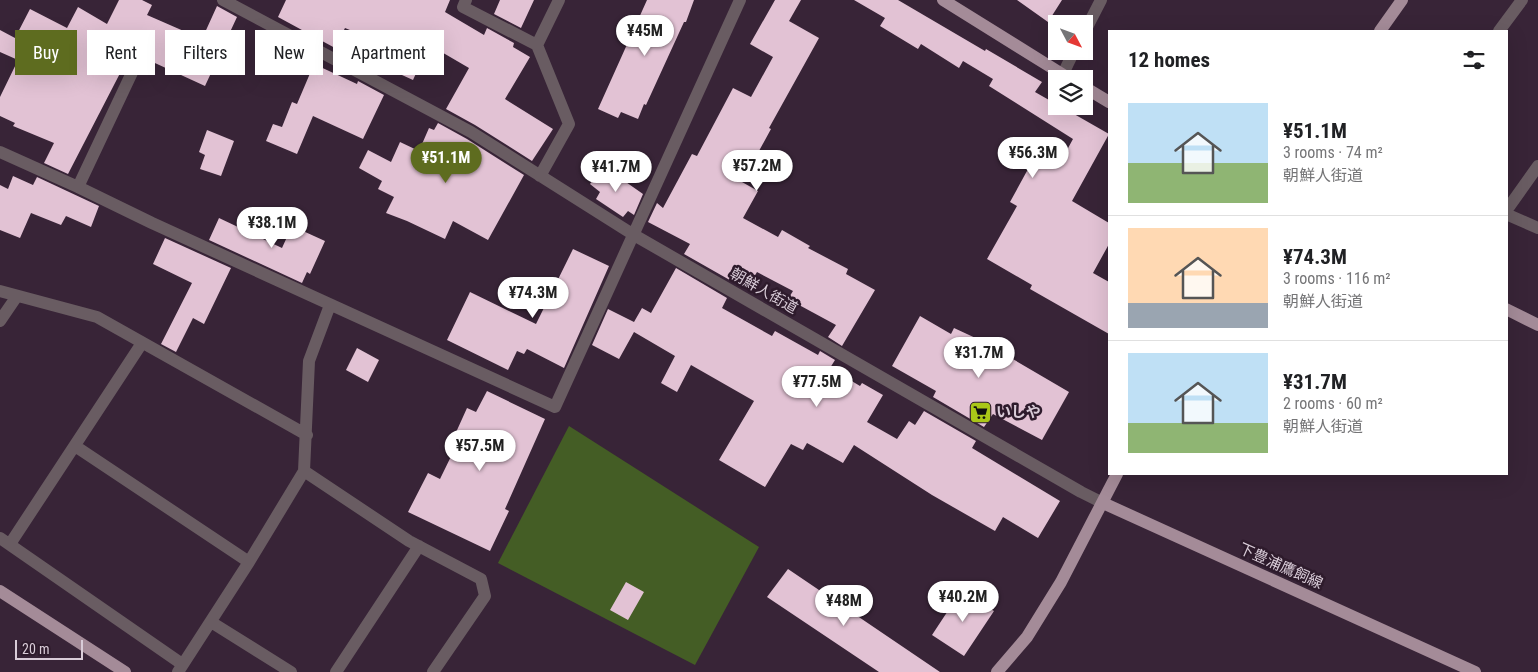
<!DOCTYPE html>
<html lang="en">
<head>
<meta charset="utf-8">
<style>
  body { margin:0; font-family:"Roboto Condensed","Noto Sans JP",sans-serif; background:#f6f6f6; color:#202124; height:100vh; display:flex; flex-direction:column; font-size:19px; white-space:nowrap }
  * { box-sizing:border-box; margin:0 }
  p { font-size:16px; color:#757577 }
  .icon { flex:none; width:28px; height:28px; fill:none; stroke:currentColor; stroke-width:2; stroke-linecap:round; stroke-linejoin:round }
  .map { position:relative; flex:1; overflow:hidden }
  .panel { position:absolute; left:1108px; top:30px; width:400px; height:445px; display:flex; flex-direction:column; background:#fff; border-radius:0px; box-shadow:0 5px 20px #0002 }
  .panel>* { flex:none }
  .banner { position:absolute; left:15px; top:30px; width:475px; height:45px; display:flex; gap:10px }
  .needle { width:32px; rotate:131deg }
  .buttons { position:absolute; left:1048px; top:15px; display:grid; gap:10px }
  .buttons a { display:grid; place-items:center; width:45px; height:45px; border-radius:0px; background:#fff; box-shadow:0 5px 20px #0002; font-size:25px }
  .scale { position:absolute; left:15px; bottom:12px; width:68px; box-sizing:border-box; padding-left:5px; border:2px solid #d9ccd8; border-top:0; font-size:14px; line-height:18px; white-space:nowrap; color:#d9ccd8; -webkit-text-stroke:4px #2e1b2c; paint-order:stroke }
  .price { position:absolute; translate:-50% -42px; padding:0 11px; border-radius:18px; background:#fff; color:#222; font-size:16px; line-height:32px; filter:drop-shadow(0 1px 2px #0008) }
  .price::after { content:''; position:absolute; left:50%; top:30px; width:15px; height:11px; margin-left:-8px; background:inherit; clip-path:polygon(0 0,100% 0,50% 100%) }
  .price.current { background:#5e6c1f; color:#fff }
  ul { padding:0; list-style:none }
  li { display:flex; align-items:center; gap:15px; height:125px; padding:0 20px }
  li+li { border-top:1px solid #e0e0e0 }
  li span { display:grid; place-items:center; flex:none; width:140px; height:100px; border-radius:0px; color:#555 }
  li>.icon { margin-inline-start:auto }
  span .icon { width:60px; height:60px; fill:#fffc; stroke-width:1 }
  li b { font-size:21px }
  h2 { display:flex; justify-content:space-between; align-items:center; height:60px; padding:0 20px; font-size:21px }
  .pill { padding:0 18px; border-radius:0px; background:#fff; box-shadow:0 5px 20px #0002; font-size:18px; line-height:45px }
  .pill.current { background:#5e6c1f; color:#fff }
  .map>svg:first-child { display:block }
</style>
</head>
<body>
<div class="map">
<svg width="1538" height="672" viewBox="0 0 1538 672">
  <rect width="100%" height="100%" fill="#382437"/>
  <!-- green -->
  <path fill="#445d25" d="M 569,426 L 759,547 L 695,665 L 498,563 Z"/>
  <!-- building -->
  <path fill="#e2c2d4" d="M 119,0 L 142,0 L 152,5 L 147,15 L 202,39 L 217,6 L 237,17 L 205,86 L 144,58 L 140,54 L 131,52 L 68,174 L 44,163 L 54,143 L 13,126 L 15,123 L 0,116 L 0,97 L 18,60 L 0,52 L 0,30 L 15,38 L 30,9 L 67,28 L 78,7 L 107,24 Z
    M 286,0 L 450,0 L 445,12 L 484,35 L 487,28 L 514,43 L 513,47 L 530,57 L 505,99 L 553,129 L 532,161 L 475,125 L 446,109 L 469,68 L 433,47 L 427,62 L 422,60 L 413,80 L 380,65 L 389,46 L 345,28 L 335,48 L 278,17 Z
    M 500,0 L 534,0 L 521,28 L 494,14 Z
    M 647,0 L 694,0 L 686,22 L 684,22 L 646,105 L 644,104 L 638,119 L 621,112 L 618,118 L 598,109 Z
    M 775,0 L 801,0 L 789,21 L 819,38 L 769,128 L 771,129 L 742,182 L 758,191 L 743,218 L 778,237 L 782,230 L 810,246 L 808,248 L 848,269 L 846,274 L 875,290 L 842,346 L 828,337 L 836,325 L 788,299 L 793,291 L 757,272 L 754,277 L 742,270 L 735,283 L 684,254 L 690,244 L 648,222 L 657,203 L 663,208 L 692,154 L 697,156 L 733,88 L 751,97 L 773,57 L 750,44 Z
    M 854,0 L 898,0 L 985,51 L 986,49 L 1042,82 L 1035,92 L 1056,104 L 1056,106 L 1060,106 L 1109,134 L 1072,201 L 1109,223 L 1109,244 L 1093,273 L 1109,282 L 1109,334 L 1030,289 L 1032,285 L 987,259 L 1017,206 L 1010,202 L 1039,149 L 1061,161 L 1073,139 L 989,86 L 993,79 L 963,61 L 959,68 L 921,44 L 918,49 L 880,26 L 885,18 Z
    M 1017,0 L 1062,0 L 1048,22 Z
    M 314,64 L 357,84 L 358,81 L 384,95 L 363,139 L 313,116 L 297,154 L 266,141 L 273,124 L 282,127 L 292,102 L 297,104 Z
    M 438,123 L 467,139 L 524,175 L 488,240 L 453,221 L 445,239 L 407,221 L 386,213 L 394,197 L 378,189 L 382,181 L 359,168 L 368,150 L 391,162 L 400,142 L 419,151 L 429,128 L 434,130 Z
    M 207,130 L 234,141 L 221,176 L 200,169 L 205,155 L 199,152 Z
    M 603,166 L 643,194 L 634,215 L 628,211 L 623,217 L 596,199 L 600,192 L 590,184 Z
    M 13,176 L 33,185 L 37,177 L 99,206 L 91,227 L 66,216 L 61,225 L 31,213 L 20,238 L 0,230 L 0,185 L 8,189 Z
    M 219,218 L 282,248 L 292,226 L 325,241 L 310,274 L 307,272 L 302,283 L 209,240 Z
    M 165,238 L 231,268 L 204,324 L 193,318 L 176,352 L 161,344 L 192,283 L 153,264 Z
    M 573,249 L 609,266 L 564,368 L 527,349 L 524,354 L 517,351 L 508,370 L 447,340 L 470,292 L 536,324 Z
    M 676,268 L 727,298 L 722,308 L 772,336 L 775,331 L 818,355 L 820,351 L 835,360 L 830,368 L 860,386 L 862,383 L 883,395 L 867,422 L 897,439 L 909,421 L 915,425 L 924,411 L 976,441 L 972,448 L 1060,501 L 1038,538 L 1003,517 L 995,531 L 932,495 L 854,445 L 843,463 L 807,443 L 803,450 L 791,444 L 765,487 L 719,460 L 754,401 L 691,365 L 677,392 L 661,383 L 675,356 L 634,332 L 619,359 L 592,345 L 608,309 L 634,322 L 642,308 L 651,313 Z
    M 920,316 L 951,334 L 954,328 L 982,341 L 1069,392 L 1042,440 L 993,414 L 984,427 L 933,397 L 936,391 L 892,366 Z
    M 357,348 L 379,360 L 368,382 L 346,370 Z
    M 487,391 L 545,419 L 505,509 L 509,511 L 490,551 L 408,512 L 428,473 L 440,479 L 459,440 L 453,439 L 467,408 L 476,412 Z
    M 788,569 L 940,672 L 879,672 L 767,597 Z
    M 626,582 L 644,592 L 628,620 L 610,610 Z
    M 961,591 L 994,611 L 964,656 L 932,635 Z"/>
  <g fill="none" stroke-linecap="round" stroke-linejoin="round">
    <!-- minor -->
    <path stroke="#695c62" stroke-width="12" d="M 223,0 L 471,132 L 634,235 L 1081,492 L 1103,503
      M 466,0 L 463,7 L 537,45 L 559,0
      M 1499,31 L 1522,0
      M 1084,33 L 1101,0
      M 537,45 L 569,124 L 540,176
      M 1063,74 L 1074,51
      M 0,152 L 78,187 L 152,223 L 555,407 L 740,0
      M 78,187 L 137,62
      M 1506,211 L 1538,166
      M 1506,214 L 1538,228
      M 0,291 L 97,317 L 307,435
      M 0,321 L 17,296
      M 75,446 L 249,562
      M 304,471 L 409,541 L 481,579 L 485,596 L 433,672
      M 0,538 L 182,664
      M 10,544 L 142,343
      M 211,622 L 291,672
      M 178,672 L 249,562 L 304,471 L 309,361 L 330,305
      M 336,672 L 419,546"/>
    <!-- major -->
    <path stroke="#a48b98" stroke-width="12" d="M 943,0 L 1070,79
      M 1380,31 L 1402,0
      M 1084,87 L 1109,102
      M 1506,309 L 1538,325
      M 1103,503 L 1475,672
      M 0,591 L 125,672
      M 997,672 L 1027,637 L 1061,582 L 1117,474"/>
  </g>
  <!-- icons -->
  <defs>
    <symbol id="supermarket-square" viewBox="-11 -11 22 22"><rect x="-9" y="-9" width="18" height="18" rx="4" fill="#aac718" stroke="#2e1b2c"/><path d="M-6-5.5h2.5l.6 2H6L4.5 2H-2.5L-4.4-4H-6ZM-1.5 3.2a1.3 1.3 0 1 0 .1 0ZM3 3.2a1.3 1.3 0 1 0 .1 0Z" fill="#111"/></symbol>
  </defs>
  <g fill-rule="evenodd">
    <use href="#supermarket-square" x="968" y="400" width="25" height="25"/>
  </g>
  <g text-anchor="middle" stroke-width="5" stroke-linejoin="round" paint-order="stroke">
    <!-- street labels -->
    <g font-size="15" fill="#d9ccd8" stroke="#2e1b2c">
      <text transform="translate(764 291) rotate(30)" y="5">朝鮮人街道</text>
      <text transform="translate(1281 566) rotate(24)" y="5">下豊浦鷹飼線</text>
    </g>
    <!-- poi labels -->
    <g font-size="15" font-weight="bold" fill="#d9ccd8" stroke="#2e1b2c" text-anchor="start">
      <text x="996" y="417">いしや</text>
    </g>
  </g>
</svg>
<div class="buttons">
<a><svg class="needle" viewBox="-14 -14 28 28"><path d="M0-13l5 13h-10z" fill="#e53935"/><path d="M0 13l5-13h-10z" fill="#757577"/></svg></a>
<a><svg class="icon" aria-label="layers" viewBox="0 0 24 24"><path d="M12 4l9 5-9 5-9-5zM3 14l9 5 9-5"/></svg></a>
</div>
<div class="scale">20 m</div>
<b class="price" style="left:645px;top:57px">¥45M</b>
<b class="price" style="left:1033px;top:179px">¥56.3M</b>
<b class="price current" style="left:446px;top:184px">¥51.1M</b>
<b class="price" style="left:757px;top:192px">¥57.2M</b>
<b class="price" style="left:616px;top:193px">¥41.7M</b>
<b class="price" style="left:272px;top:249px">¥38.1M</b>
<b class="price" style="left:533px;top:319px">¥74.3M</b>
<b class="price" style="left:979px;top:379px">¥31.7M</b>
<b class="price" style="left:817px;top:408px">¥77.5M</b>
<b class="price" style="left:480px;top:472px">¥57.5M</b>
<b class="price" style="left:963px;top:623px">¥40.2M</b>
<b class="price" style="left:844px;top:627px">¥48M</b>
<div class="banner">
<a class="pill current">Buy</a>
<a class="pill">Rent</a>
<a class="pill">Filters</a>
<a class="pill">New</a>
<a class="pill">Apartment</a>
</div>
<section class="panel">
<h2>12 homes<svg class="icon" aria-label="filters" viewBox="0 0 24 24"><path d="M4 7h16M4 17h16"/><circle cx="9" cy="7" r="2"/><circle cx="15" cy="17" r="2"/></svg></h2>
<ul>
<li><span style="background:linear-gradient(#bfe0f5 60%,#8fb573 0)"><svg class="icon" aria-label="home" viewBox="0 0 24 24"><path d="M3 11l9-7 9 7M6 9v11h12V9"/></svg></span><div><b>¥51.1M</b><p>3 rooms · 74 m²</p><p>朝鮮人街道</p></div></li>
<li><span style="background:linear-gradient(#ffd9b3 75%,#9aa5b1 0)"><svg class="icon" aria-label="home" viewBox="0 0 24 24"><path d="M3 11l9-7 9 7M6 9v11h12V9"/></svg></span><div><b>¥74.3M</b><p>3 rooms · 116 m²</p><p>朝鮮人街道</p></div></li>
<li><span style="background:linear-gradient(#bfe0f5 70%,#8fb573 0)"><svg class="icon" aria-label="home" viewBox="0 0 24 24"><path d="M3 11l9-7 9 7M6 9v11h12V9"/></svg></span><div><b>¥31.7M</b><p>2 rooms · 60 m²</p><p>朝鮮人街道</p></div></li>
</ul>
</section>
</div>
</body>
</html>
